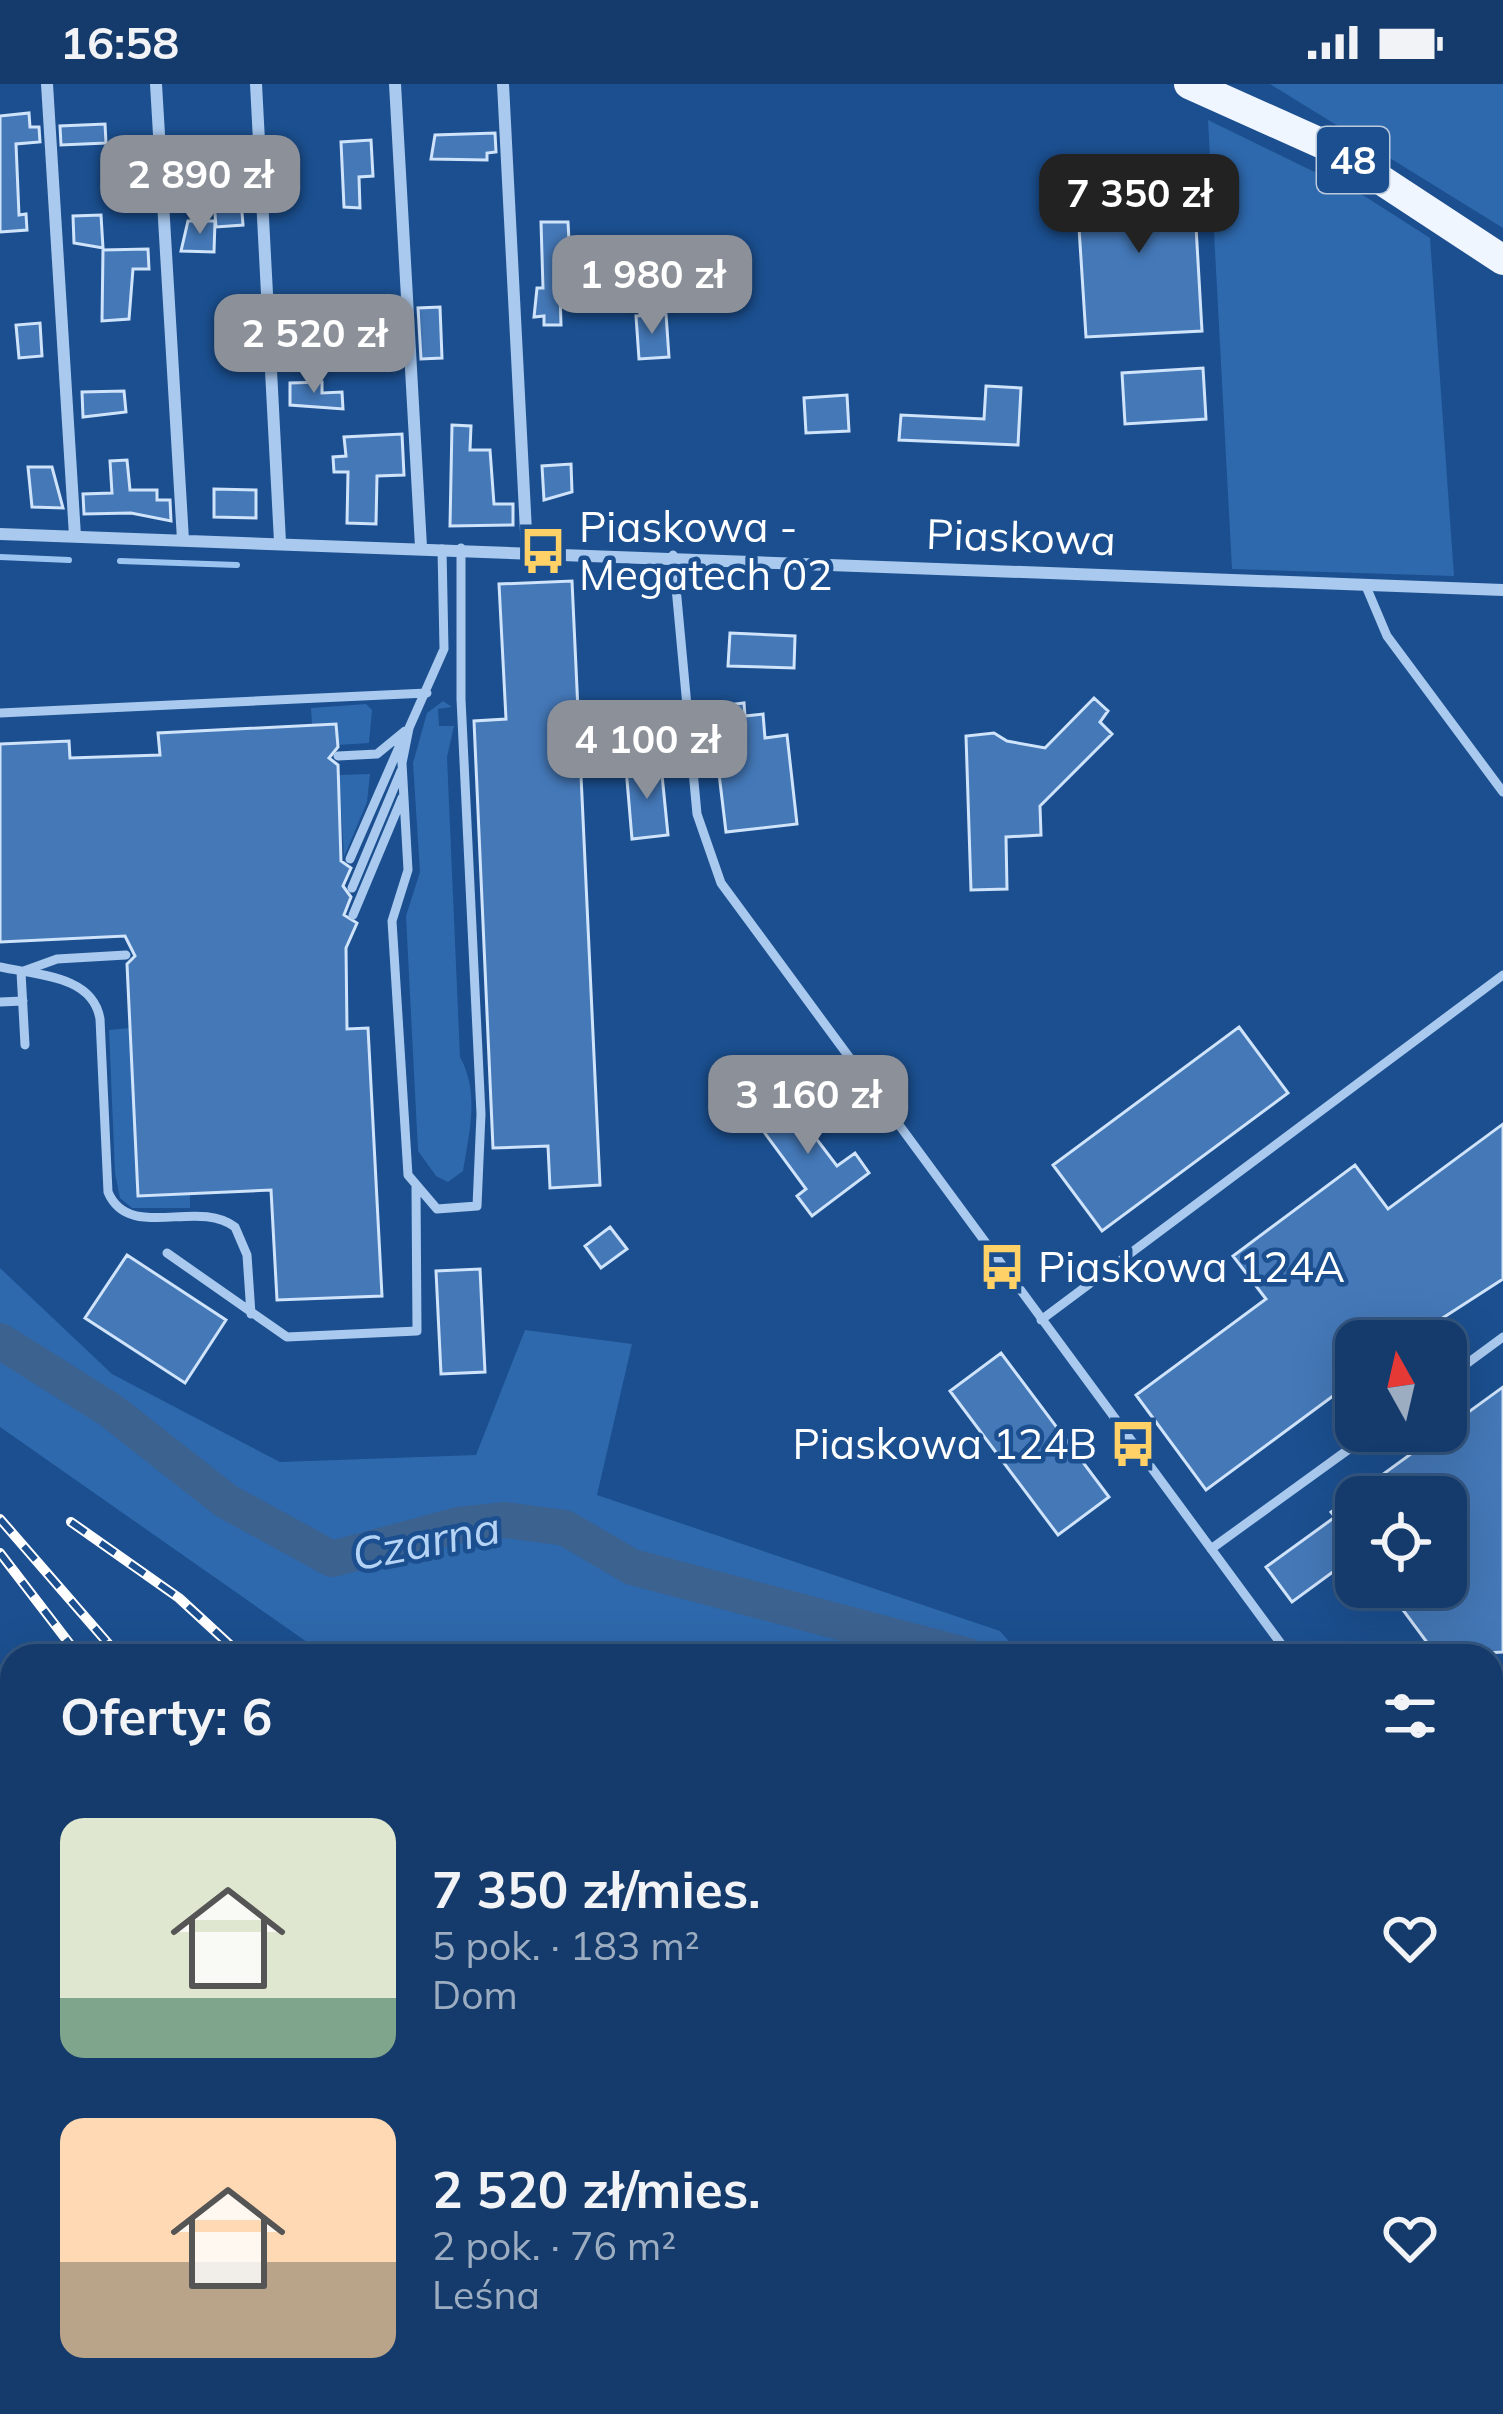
<!DOCTYPE html>
<html lang="pl">
<head>
<meta charset="utf-8">
<style>
  body { margin:0; font-family:Mulish,sans-serif; background:#214673; color:#f1f3f6; height:100vh; display:flex; flex-direction:column; font-size:45px; white-space:nowrap }
  * { box-sizing:border-box; margin:0 }
  p { font-size:39px; color:#9dadc1 }
  .icon { flex:none; width:66px; height:66px; fill:none; stroke:currentColor; stroke-width:2; stroke-linecap:round; stroke-linejoin:round }
  .map { position:relative; flex:1; overflow:hidden }
  .drawer { position:absolute; left:0px; top:1560px; width:1503px; height:771px; display:flex; flex-direction:column; background:#143b6b; border-radius:36px 36px 0 0; box-shadow:0 12px 48px #0002,0 0 0 3px #33557e }
  .drawer>* { flex:none }
  .needle { width:78px; rotate:352deg }
  .tools { position:absolute; left:1335px; top:1236px; display:grid; gap:24px }
  .tools a { display:grid; place-items:center; width:132px; height:132px; border-radius:24px; background:#143b6b; box-shadow:0 12px 48px #0002,0 0 0 3px #33557e; font-size:60px }
  .price { position:absolute; translate:-50% -102px; padding:0 27px; border-radius:24px; background:#8c9099; color:#fff; font-size:39px; line-height:78px; filter:drop-shadow(0 3px 6px #0008) }
  .price::after { content:''; position:absolute; left:50%; top:72px; width:36px; height:27px; margin-left:-18px; background:inherit; clip-path:polygon(0 0,100% 0,50% 100%) }
  .price.current { background:#222; color:#fff }
  ul { padding:0; list-style:none }
  li { display:flex; align-items:center; gap:36px; height:300px; padding:0 60px }
  li span { display:grid; place-items:center; flex:none; width:336px; height:240px; border-radius:24px; color:#555 }
  li>.icon { margin-inline-start:auto }
  span .icon { width:144px; height:144px; fill:#fffc; stroke-width:1 }
  li b { font-size:51px }
  h2 { display:flex; justify-content:space-between; align-items:center; height:144px; padding:0 60px; font-size:51px }
  .status { display:flex; justify-content:space-between; align-items:center; height:84px; padding:0 60px; background:#143b6b; direction:ltr }
  .status svg { height:33px; fill:currentColor }
  .map>svg:first-child { display:block }
</style>
</head>
<body>
<div class="status"><b>16:58</b><svg viewBox="0 0 49 12"><path d="M0 12V9h3v3zM5 12V6h3v6zM10 12V3h3v9zM15 12V0h3v12zM26 1h20v11H26zM47 4h2v5h-2z"/></svg></div>
<div class="map">
<svg width="1503" height="2330" viewBox="0 0 1503 2330">
  <rect width="100%" height="100%" fill="#1b4f8f"/>
  <!-- green -->
  <path fill="#2e69ad" d="M 1270,0 L 1503,0 L 1503,144 Z
    M 1208,36 L 1366,113 L 1430,154 L 1454,492 L 1232,485 Z
    M 443,617 L 452,623 L 438,625 L 439,642 L 454,642 L 447,673 L 460,973 C 480,1009 469,1049 463,1087 L 448,1098 L 436,1092 L 418,1067 L 406,832 L 420,788 L 413,679 L 427,629 Z
    M 366,620 L 372,626 L 369,659 L 337,661 L 336,640 L 312,641 L 311,624 Z
    M 370,690 L 367,718 L 344,773 L 339,691 Z
    M 130,944 L 190,1110 L 190,1124 L 132,1124 L 120,1114 L 115,1089 L 109,946 Z
    M 0,1184 L 112,1290 L 280,1378 L 476,1371 L 525,1246 L 632,1260 L 597,1411 L 1000,1547 L 1022,1572 L 617,1572 L 553,1558 L 520,1572 L 327,1572 L 0,1343 Z
    M 1503,1663 L 1503,2330 L 1324,2330 L 1310,2319 L 1491,2319 L 1491,1672 Z"/>
  <g fill="none" stroke-linecap="round" stroke-linejoin="round">
    <!-- stream -->
    <path stroke="#9cc4f0" stroke-width="6" d="M 0,473 L 69,476
      M 120,477 L 237,481"/>
    <!-- river -->
    <path stroke="#3c6290" stroke-width="36" d="M 0,1257 L 110,1326 L 226,1417 L 332,1475 L 459,1441 L 505,1436 L 565,1444 L 632,1483 L 968,1572
      M 1491,2261 L 1503,2266"/>
  </g>
  <!-- building -->
  <path fill="#4478b7" stroke="#cfe3fa" stroke-width="3" d="M 29,29 L 30,43 L 39,43 L 40,58 L 16,60 L 19,131 L 26,130 L 27,146 L 0,148 L 0,32 Z
    M 105,40 L 106,59 L 61,61 L 60,42 Z
    M 495,49 L 496,68 L 487,69 L 487,76 L 431,75 L 435,51 Z
    M 371,56 L 373,92 L 359,93 L 360,124 L 344,123 L 341,58 Z
    M 1193,90 L 1202,247 L 1086,253 L 1076,97 Z
    M 240,102 L 243,141 L 216,143 L 213,104 Z
    M 101,131 L 103,164 L 74,159 L 73,132 Z
    M 188,137 L 215,137 L 214,168 L 181,167 Z
    M 541,138 L 568,138 L 570,176 L 559,176 L 561,241 L 544,241 L 544,232 L 534,233 L 537,204 L 543,204 Z
    M 148,165 L 149,185 L 133,185 L 129,235 L 102,237 L 103,166 Z
    M 440,223 L 442,274 L 421,275 L 418,224 Z
    M 666,230 L 669,273 L 639,275 L 636,232 Z
    M 40,239 L 42,272 L 19,274 L 16,241 Z
    M 1203,284 L 1206,335 L 1125,340 L 1122,289 Z
    M 322,298 L 322,309 L 342,308 L 343,325 L 290,321 L 290,299 Z
    M 986,302 L 1021,304 L 1018,361 L 899,356 L 901,331 L 984,335 Z
    M 124,307 L 126,328 L 83,333 L 82,308 Z
    M 847,311 L 849,347 L 806,349 L 804,314 Z
    M 452,341 L 471,342 L 470,366 L 490,366 L 494,420 L 513,420 L 513,441 L 450,442 Z
    M 402,350 L 404,391 L 377,392 L 376,440 L 347,439 L 348,388 L 334,388 L 333,373 L 346,372 L 344,353 Z
    M 127,376 L 130,406 L 157,406 L 157,416 L 170,416 L 171,437 L 131,429 L 84,430 L 83,410 L 112,409 L 110,377 Z
    M 571,380 L 572,408 L 544,416 L 542,382 Z
    M 28,383 L 52,383 L 63,424 L 32,423 Z
    M 214,405 L 256,406 L 256,434 L 214,433 Z
    M 572,497 L 600,1101 L 550,1104 L 548,1062 L 493,1064 L 474,637 L 506,635 L 499,500 Z
    M 730,549 L 795,552 L 794,584 L 728,582 Z
    M 1094,614 L 1108,627 L 1100,638 L 1112,650 L 1040,722 L 1041,751 L 1006,753 L 1007,805 L 971,806 L 966,652 L 994,649 L 1007,657 L 1045,664 Z
    M 744,619 L 745,632 L 763,630 L 765,654 L 787,651 L 797,740 L 726,748 L 711,623 Z
    M 336,640 L 338,663 L 329,674 L 338,681 L 341,777 L 351,784 L 343,802 L 351,813 L 344,831 L 357,839 L 346,864 L 347,945 L 368,944 L 382,1212 L 277,1216 L 271,1106 L 138,1112 L 127,880 L 135,872 L 125,852 L 0,858 L 0,660 L 69,657 L 70,674 L 160,671 L 158,649 Z
    M 661,681 L 668,751 L 632,755 L 626,684 Z
    M 1239,943 L 1288,1009 L 1102,1147 L 1053,1081 Z
    M 783,1011 L 837,1082 L 855,1069 L 869,1089 L 812,1132 L 797,1112 L 806,1105 L 753,1033 Z
    M 1503,1040 L 1503,1195 L 1407,1257 L 1356,1257 L 1356,1295 L 1206,1406 L 1136,1311 L 1266,1215 L 1233,1172 L 1355,1081 L 1388,1125 Z
    M 610,1143 L 627,1165 L 601,1184 L 585,1162 Z
    M 127,1171 L 226,1236 L 185,1299 L 85,1234 Z
    M 480,1185 L 485,1288 L 441,1290 L 436,1187 Z
    M 1001,1269 L 1109,1413 L 1058,1451 L 950,1307 Z
    M 1503,1303 L 1503,1568 L 1437,1572 L 1386,1503 L 1446,1503 L 1446,1413 L 1356,1413 L 1356,1471 L 1292,1518 L 1266,1483 L 1335,1433 L 1331,1428 Z"/>
  <g fill="none" stroke-linecap="round" stroke-linejoin="round">
    <!-- service -->
    <path stroke="#a9c9ee" stroke-width="9" d="M 442,465 L 444,565 L 409,644 L 402,679 L 408,786 L 392,837 L 408,1091 L 437,1125 L 477,1122 L 481,1030 L 461,615 L 461,464
      M 673,471 L 697,730 L 721,799 L 1290,1572
      M 1365,500 L 1387,552 L 1503,708
      M 0,629 L 427,609
      M 338,672 L 377,670 L 405,647
      M 350,775 L 403,654
      M 352,804 L 401,687
      M 353,831 L 402,714
      M 0,883 C 36,891 93,891 100,935 L 108,1108 C 129,1158 198,1114 235,1143 L 247,1171 L 251,1230
      M 0,918 L 23,917
      M 25,961 L 21,888 L 57,875 L 126,871
      M 167,1169 L 287,1253 L 417,1247 L 416,1103
      M 1041,1236 L 1503,891
      M 1446,1295 L 1503,1253
      M 1211,1465 L 1374,1347
      M 0,1623 L 6,1619
      M 1491,1637 L 1503,1628
      M 1491,1822 L 1503,1827
      M 0,1902 L 12,1917
      M 0,2096 L 12,2086
      M 0,2115 L 12,2106
      M 1,2140 L 12,2154
      M 1491,2194 L 1503,2205
      M 0,2200 L 12,2190
      M 75,2319 L 83,2330
      M 172,2319 L 181,2330
      M 1265,2319 L 1273,2330
      M 1277,2319 L 1291,2330"/>
    <!-- minor -->
    <path stroke="#a9c9ee" stroke-width="12" d="M 47,0 L 75,452
      M 156,0 L 183,456
      M 256,0 L 280,458
      M 395,0 L 421,463
      M 503,0 L 527,467
      M 0,450 L 1503,506
      M 0,1826 L 12,1841"/>
    <!-- tertiary -->
    <path stroke="#a9c9ee" stroke-width="21" d="M 0,2288 L 12,2280
      M 392,2319 L 400,2330"/>
    <!-- primary -->
    <path stroke="#f0f6ff" stroke-width="30" d="M 1189,0 L 1334,65 L 1503,176"/>
    <defs>
      <path id="rail" d="M 0,1435 L 119,1572
        M 71,1438 L 179,1514 L 242,1572
        M 0,1469 L 79,1572
        M 609,2319 L 615,2330
        M 638,2319 L 646,2330
        M 679,2319 L 687,2330
        M 824,2319 L 832,2330"/>
    </defs>
    <!-- rail casing -->
    <use href="#rail" stroke="#fff" stroke-width="10"/>
    <!-- rail -->
    <use href="#rail" stroke="#1b4f8f" stroke-width="6" stroke-dasharray="18" stroke-linecap="butt"/>
  </g>
  <!-- icons -->
  <defs>
    <symbol id="bus-bare" viewBox="-9 -9 18 18"><path d="M-5-6H5V4H4V6H2V4H-2V6H-4V4H-5ZM-3.5-4V0h7V-4ZM-3.5 1.2v1.5H-2V1.2ZM2 1.2v1.5H3.5V1.2Z" fill="#ffd166" stroke="#1b4f8f" stroke-width="2.5" paint-order="stroke"/></symbol>
  </defs>
  <g fill-rule="evenodd">
    <use href="#bus-bare" x="510" y="434" width="66" height="66"/>
    <use href="#bus-bare" x="969" y="1150" width="66" height="66"/>
    <use href="#bus-bare" x="1100" y="1327" width="66" height="66"/>
  </g>
  <g text-anchor="middle" stroke-width="9" stroke-linejoin="round" paint-order="stroke">
    <!-- shield labels -->
    <rect fill="#1b4f8f" stroke="#bbcadd" stroke-width="3" x="1317" y="43" width="72" height="66" rx="9"/>
    <g font-size="39" font-weight="bold" fill="#fff">
      <text x="1353" y="90">48</text>
    </g>
    <!-- poi labels -->
    <g font-size="42" fill="#fff" stroke="#1b4f8f" text-anchor="start">
      <text x="579" y="458">Piaskowa -<tspan x="579" dy="48">Megatech 02</tspan></text>
      <text x="1038" y="1198">Piaskowa 124A</text>
      <text x="1097" y="1375" text-anchor="end">Piaskowa 124B</text>
    </g>
    <!-- street labels -->
    <g font-size="42" fill="#fff" stroke="#1b4f8f">
      <text transform="translate(1021 453) rotate(2)" y="15">Piaskowa</text>
    </g>
    <!-- water labels -->
    <g font-size="45" font-style="italic" fill="#b5d3f5" stroke="#1b4f8f">
      <text transform="translate(426 1457) rotate(-11)" y="16">Czarna</text>
    </g>
  </g>
</svg>
<div class="tools">
<a><svg class="needle" viewBox="-14 -14 28 28"><path d="M0-13l5 13h-10z" fill="#e53935"/><path d="M0 13l5-13h-10z" fill="#9dadc1"/></svg></a>
<a><svg class="icon" aria-label="locate" viewBox="0 0 24 24"><circle cx="12" cy="12" r="6"/><path d="M12 2v4M12 18v4M2 12h4M18 12h4"/></svg></a>
</div>
<b class="price" style="left:200px;top:153px">2 890 zł</b>
<b class="price current" style="left:1139px;top:172px">7 350 zł</b>
<b class="price" style="left:652px;top:253px">1 980 zł</b>
<b class="price" style="left:314px;top:312px">2 520 zł</b>
<b class="price" style="left:647px;top:718px">4 100 zł</b>
<b class="price" style="left:808px;top:1073px">3 160 zł</b>
<section class="drawer">
<h2>Oferty: 6<svg class="icon" aria-label="filters" viewBox="0 0 24 24"><path d="M4 7h16M4 17h16"/><circle cx="9" cy="7" r="2"/><circle cx="15" cy="17" r="2"/></svg></h2>
<ul>
<li><span style="background:linear-gradient(#dfe7d0 75%,#7fa58c 0)"><svg class="icon" aria-label="home" viewBox="0 0 24 24"><path d="M3 11l9-7 9 7M6 9v11h12V9"/></svg></span><div><b>7 350 zł/mies.</b><p>5 pok. · 183 m²</p><p>Dom</p></div><svg class="icon" aria-label="heart" viewBox="0 0 24 24"><path d="M12 20l-8-8c-3-5 5-10 8-4 3-6 11-1 8 4z"/></svg></li>
<li><span style="background:linear-gradient(#ffd9b3 60%,#b9a48a 0)"><svg class="icon" aria-label="home" viewBox="0 0 24 24"><path d="M3 11l9-7 9 7M6 9v11h12V9"/></svg></span><div><b>2 520 zł/mies.</b><p>2 pok. · 76 m²</p><p>Leśna</p></div><svg class="icon" aria-label="heart" viewBox="0 0 24 24"><path d="M12 20l-8-8c-3-5 5-10 8-4 3-6 11-1 8 4z"/></svg></li>
</ul>
</section>
</div>
</body>
</html>
